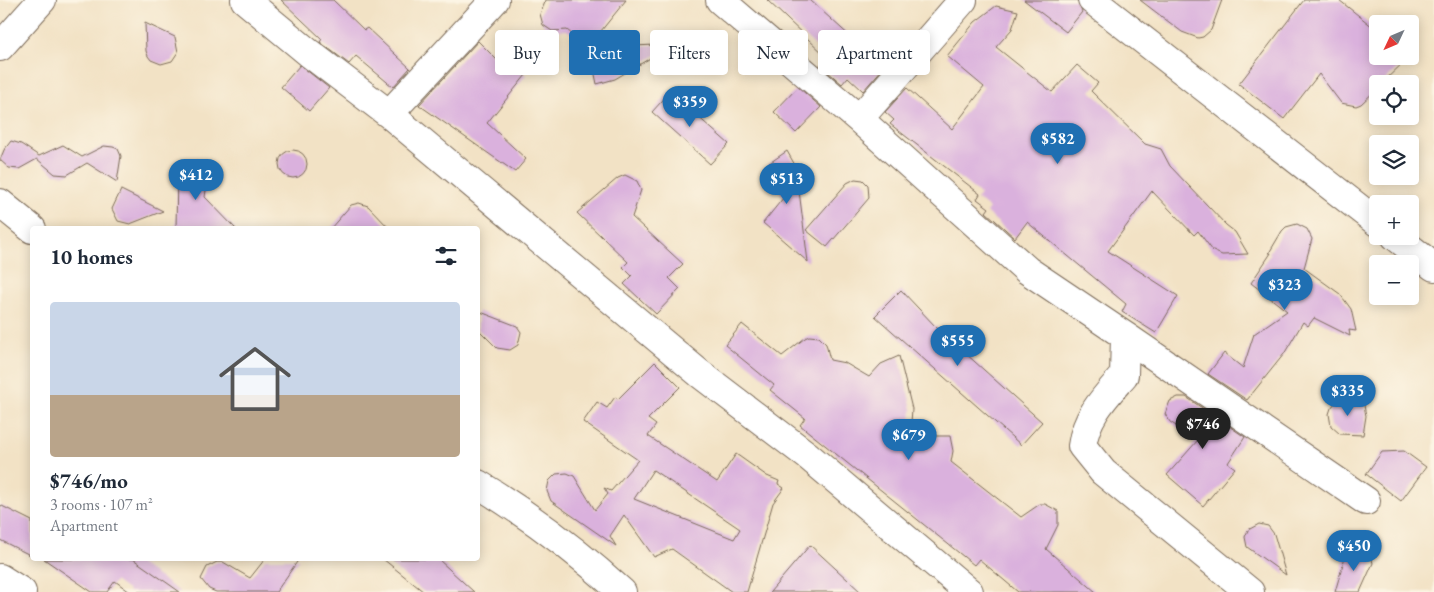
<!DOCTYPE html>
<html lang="en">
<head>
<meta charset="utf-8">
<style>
  body { margin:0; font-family:"EB Garamond",serif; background:#f6f6f7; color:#1f2937; height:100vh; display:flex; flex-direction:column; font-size:19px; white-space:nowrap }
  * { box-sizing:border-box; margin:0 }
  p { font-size:16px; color:#747a83 }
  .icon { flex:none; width:28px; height:28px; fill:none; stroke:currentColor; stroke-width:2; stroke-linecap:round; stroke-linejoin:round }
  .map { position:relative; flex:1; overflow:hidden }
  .drawer { position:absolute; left:30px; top:226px; width:450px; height:335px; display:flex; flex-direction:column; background:#fff; border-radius:5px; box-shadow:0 2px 12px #0003 }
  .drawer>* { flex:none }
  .hud { position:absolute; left:495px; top:30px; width:475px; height:45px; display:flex; gap:10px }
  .needle { width:32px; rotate:226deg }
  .buttons { position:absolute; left:1369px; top:15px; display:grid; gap:10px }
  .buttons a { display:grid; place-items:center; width:50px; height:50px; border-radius:5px; background:#fff; box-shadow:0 2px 12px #0003; font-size:25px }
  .price { position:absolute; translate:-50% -42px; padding:0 11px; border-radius:18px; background:#1f6fb2; color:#fff; font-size:16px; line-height:32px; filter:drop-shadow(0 1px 2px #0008) }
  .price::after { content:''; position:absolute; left:50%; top:30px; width:15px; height:11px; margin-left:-8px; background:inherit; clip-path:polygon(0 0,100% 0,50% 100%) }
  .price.active { background:#222; color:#fff }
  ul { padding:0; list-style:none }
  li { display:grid; align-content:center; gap:10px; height:265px; padding:0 20px }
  li span { display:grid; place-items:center; height:155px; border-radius:5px; color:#555 }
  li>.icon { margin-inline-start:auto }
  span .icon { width:90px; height:90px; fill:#fffc; stroke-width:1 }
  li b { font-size:21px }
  h2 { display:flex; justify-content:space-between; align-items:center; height:60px; padding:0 20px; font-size:21px }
  .chip { padding:0 18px; border-radius:5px; background:#fff; box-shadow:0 2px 12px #0003; font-size:18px; line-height:45px }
  .chip.active { background:#1f6fb2; color:#fff }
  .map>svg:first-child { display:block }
</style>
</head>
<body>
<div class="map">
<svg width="1434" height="592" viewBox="0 0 1434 592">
  <rect width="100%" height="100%" fill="#fcf5e5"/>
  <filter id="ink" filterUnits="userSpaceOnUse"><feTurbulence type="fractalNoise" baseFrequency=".02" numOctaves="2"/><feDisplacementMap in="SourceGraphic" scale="10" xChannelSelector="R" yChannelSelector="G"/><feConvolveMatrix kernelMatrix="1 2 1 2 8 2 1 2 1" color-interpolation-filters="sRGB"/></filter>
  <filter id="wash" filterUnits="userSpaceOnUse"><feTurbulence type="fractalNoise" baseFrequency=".0096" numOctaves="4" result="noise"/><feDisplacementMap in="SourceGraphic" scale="20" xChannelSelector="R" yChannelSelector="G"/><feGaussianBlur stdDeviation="1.12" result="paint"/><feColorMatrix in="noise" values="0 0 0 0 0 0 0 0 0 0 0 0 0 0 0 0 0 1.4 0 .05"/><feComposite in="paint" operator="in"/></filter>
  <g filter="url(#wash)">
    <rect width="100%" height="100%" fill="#f2e2c5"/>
    <g id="blocks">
      <!-- building -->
      <path fill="#dab1dd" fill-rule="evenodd" d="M 281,0 L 333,0 L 364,30 L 367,28 L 410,68 L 393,87 L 356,56 L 349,64 L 320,42 L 322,39 Z
        M 546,0 L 626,0 L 588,47 L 567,30 L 552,31 L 543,25 L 540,14 Z
        M 767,0 L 810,0 L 884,67 L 863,91 L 848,77 L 842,84 L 820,65 L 827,57 Z
        M 1024,0 L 1077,0 L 1082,12 L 1066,32 Z
        M 1140,0 L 1222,0 L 1211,30 L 1203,37 L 1198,38 L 1182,32 Z
        M 1304,0 L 1339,0 L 1378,31 L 1378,56 L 1409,57 L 1381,84 L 1378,84 L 1378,88 L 1361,104 L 1356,106 L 1341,103 L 1319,74 L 1284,119 L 1239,84 Z
        M 996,6 L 1018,11 L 1012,29 L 996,47 L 1052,92 L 1077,65 L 1098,83 L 1091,91 L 1145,144 L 1161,149 L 1170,166 L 1226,225 L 1235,232 L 1248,254 L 1222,255 L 1213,251 L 1198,231 L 1194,235 L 1152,191 L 1108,251 L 1178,296 L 1156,333 L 1122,312 L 1126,304 L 1027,222 L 1015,238 L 986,212 L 989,208 L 977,199 L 980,194 L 890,124 L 894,120 L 885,112 L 907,88 L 952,129 L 984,87 L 947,56 L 975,22 Z
        M 145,23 L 175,37 L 178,52 L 172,61 L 161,64 L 151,60 L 148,56 L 146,51 Z
        M 478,41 L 501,64 L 505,59 L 526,75 L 487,123 L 526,159 L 515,172 L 419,105 Z
        M 674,44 L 615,79 L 597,84 L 593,65 L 595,48 Z
        M 300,65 L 329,88 L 309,111 L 281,87 Z
        M 798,87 L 821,107 L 796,133 L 774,112 Z
        M 670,92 L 729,144 L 710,164 L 652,112 Z
        M 11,141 L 21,144 L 39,156 L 63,145 L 82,157 L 104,146 L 113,147 L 118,149 L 121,156 L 117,182 L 87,163 L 67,175 L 55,174 L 37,159 L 19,169 L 9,168 L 0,160 L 4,150 Z
        M279 164a14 14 0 1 1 28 0a14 14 0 1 1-28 0Z
        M 787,151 L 796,167 L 808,262 L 763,223 L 784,197 L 770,178 L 768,164 Z
        M 187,161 L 196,161 L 205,166 L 208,176 L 205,197 L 236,229 L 176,229 L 177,173 Z
        M 625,175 L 637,181 L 641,190 L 632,217 L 683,264 L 669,278 L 680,289 L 656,314 L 624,284 L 632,276 L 623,267 L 628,262 L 577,213 L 618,178 Z
        M 855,179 L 863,180 L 868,185 L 869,198 L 827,247 L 806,230 L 847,183 Z
        M 121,190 L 163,211 L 130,224 L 118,221 L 112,209 Z
        M 359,203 L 368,206 L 390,229 L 330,229 L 351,205 Z
        M 1297,224 L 1307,229 L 1312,239 L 1304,268 L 1340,294 L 1351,309 L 1356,331 L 1349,330 L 1350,336 L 1314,318 L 1308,326 L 1303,322 L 1284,354 L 1247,400 L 1208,374 L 1224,353 L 1243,368 L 1254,334 L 1287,311 L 1251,283 L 1271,253 L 1269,253 L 1282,231 L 1286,227 Z
        M 901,290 L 936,327 L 1042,422 L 1021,445 L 875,316 Z
        M 478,311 L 517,326 L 521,332 L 518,345 L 510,350 L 497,348 L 478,329 Z
        M 742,324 L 782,356 L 805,338 L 809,336 L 819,337 L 826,344 L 830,360 L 845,363 L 869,377 L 881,364 L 899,356 L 912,409 L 910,436 L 950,436 L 953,451 L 951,462 L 1021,517 L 1040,504 L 1045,504 L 1058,511 L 1058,525 L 1046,549 L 1096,592 L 1018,592 L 979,559 L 974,565 L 800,425 L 805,418 L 770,390 L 774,385 L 725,345 Z
        M 655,362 L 680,387 L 648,419 L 656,425 L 648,436 L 717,482 L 736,454 L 767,476 L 779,481 L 778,484 L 784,488 L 773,503 L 747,592 L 732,592 L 672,549 L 654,557 L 624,515 L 610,536 L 616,546 L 551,501 L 547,491 L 549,481 L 556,474 L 567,473 L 574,476 L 595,510 L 608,494 L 604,488 L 611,491 L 638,460 L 583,422 L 597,402 L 607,408 L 615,397 L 618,399 ZM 653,470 L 740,529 L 734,539 L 634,499 Z
        M 1186,397 L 1245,437 L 1228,463 L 1235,468 L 1203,506 L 1167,475 L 1198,440 L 1170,422 L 1165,414 L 1170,401 L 1178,397 Z
        M 1345,398 L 1363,400 L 1366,416 L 1363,435 L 1340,434 L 1331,426 L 1329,414 L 1331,408 L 1335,403 Z
        M 1404,451 L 1426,467 L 1401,501 L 1366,474 L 1382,452 Z
        M 0,505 L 32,521 L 32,556 L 0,540 Z
        M 1259,524 L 1268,526 L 1274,534 L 1286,575 L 1247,547 L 1245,537 L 1248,530 Z
        M 810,545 L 861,592 L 770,592 Z
        M 1362,549 L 1371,556 L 1373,563 L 1360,592 L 1335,592 L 1345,557 L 1352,550 Z
        M 44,559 L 133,559 L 180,592 L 130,592 L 115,581 L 107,592 L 92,592 Z
        M 265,559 L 299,559 L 276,592 L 216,592 L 209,589 L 201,579 L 207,567 L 217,562 L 223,562 L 250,578 Z
        M 383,559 L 438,559 L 474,592 L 424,592 Z"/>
    </g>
  </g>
  <g filter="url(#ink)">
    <use href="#blocks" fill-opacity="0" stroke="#7b6a58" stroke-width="1"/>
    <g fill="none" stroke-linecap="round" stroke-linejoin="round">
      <defs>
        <path id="minor" d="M 245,0 L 309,53 L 389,114 L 699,373 L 808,456 L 969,592
          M 720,0 L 859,119 L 1027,270 L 1125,336 L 1124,375 C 1105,397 1086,416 1082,446 L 1103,472 L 1250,592
          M 1092,0 L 1378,223
          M 0,47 L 42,0
          M 389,114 L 495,0
          M 859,119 L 963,0
          M 0,203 L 32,229
          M 1395,236 L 1434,267
          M 1125,336 L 1366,501
          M 478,484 C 529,515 578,552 622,592
          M 0,578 L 22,592"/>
      </defs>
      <!-- minor casing -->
      <use href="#minor" stroke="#7b6a58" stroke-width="30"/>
      <!-- minor -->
      <use href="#minor" stroke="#fff" stroke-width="28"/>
    </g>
  </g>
</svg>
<div class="buttons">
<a><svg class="needle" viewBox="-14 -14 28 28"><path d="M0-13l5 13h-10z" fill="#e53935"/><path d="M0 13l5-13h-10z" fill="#747a83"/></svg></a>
<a><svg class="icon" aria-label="locate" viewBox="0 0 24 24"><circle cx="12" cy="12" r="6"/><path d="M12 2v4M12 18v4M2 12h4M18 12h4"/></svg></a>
<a><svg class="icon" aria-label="layers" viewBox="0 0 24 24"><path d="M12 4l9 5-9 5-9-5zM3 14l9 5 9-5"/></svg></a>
<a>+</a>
<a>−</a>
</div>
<b class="price" style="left:690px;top:128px">$359</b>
<b class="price" style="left:1058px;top:165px">$582</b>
<b class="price" style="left:196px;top:201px">$412</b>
<b class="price" style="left:787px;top:205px">$513</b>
<b class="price" style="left:1285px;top:311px">$323</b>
<b class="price" style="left:958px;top:367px">$555</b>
<b class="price" style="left:1348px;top:417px">$335</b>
<b class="price active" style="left:1203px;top:450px">$746</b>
<b class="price" style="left:909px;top:461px">$679</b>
<b class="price" style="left:1354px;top:572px">$450</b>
<div class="hud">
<a class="chip">Buy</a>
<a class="chip active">Rent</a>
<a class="chip">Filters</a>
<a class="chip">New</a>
<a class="chip">Apartment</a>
</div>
<section class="drawer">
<h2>10 homes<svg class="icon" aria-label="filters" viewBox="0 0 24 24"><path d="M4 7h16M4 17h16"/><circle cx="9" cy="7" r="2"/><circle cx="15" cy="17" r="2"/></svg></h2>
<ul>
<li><span style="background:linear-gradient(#c9d6e8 60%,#b9a48a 0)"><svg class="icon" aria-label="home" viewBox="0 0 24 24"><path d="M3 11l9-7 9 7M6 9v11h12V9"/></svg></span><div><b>$746/mo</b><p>3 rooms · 107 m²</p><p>Apartment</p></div></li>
</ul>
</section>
</div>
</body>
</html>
